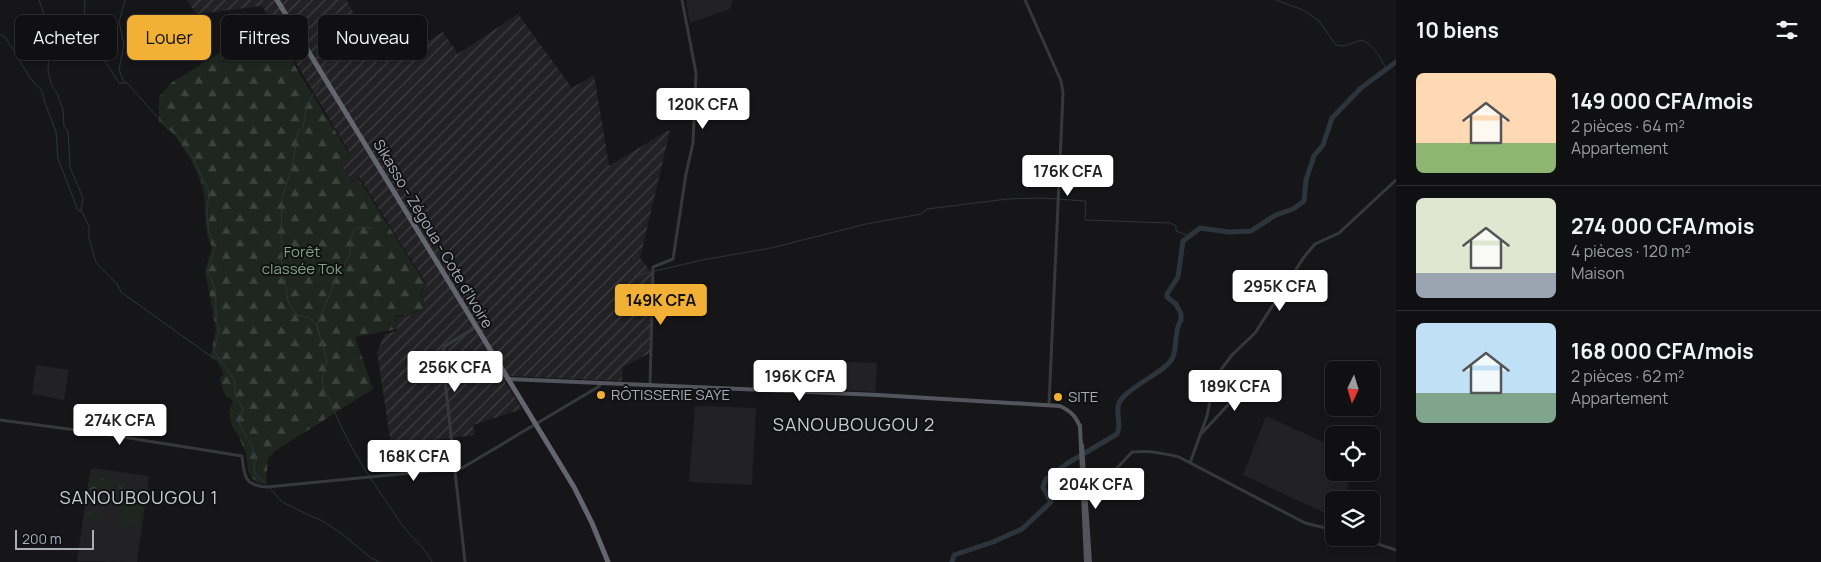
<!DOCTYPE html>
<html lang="fr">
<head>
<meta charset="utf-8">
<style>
  body { margin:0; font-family:Manrope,sans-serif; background:#19191b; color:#f1f3f6; height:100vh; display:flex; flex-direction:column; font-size:19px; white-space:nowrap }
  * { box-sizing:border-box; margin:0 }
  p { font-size:16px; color:#9c9d9f }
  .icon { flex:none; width:28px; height:28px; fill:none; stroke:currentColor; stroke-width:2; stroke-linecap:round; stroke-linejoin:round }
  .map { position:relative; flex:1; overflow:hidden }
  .sheet { display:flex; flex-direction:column; background:#101012; width:425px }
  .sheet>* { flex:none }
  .banner { position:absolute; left:15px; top:15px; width:475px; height:45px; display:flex; gap:10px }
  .needle { width:32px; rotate:184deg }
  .buttons { position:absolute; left:1325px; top:361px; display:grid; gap:10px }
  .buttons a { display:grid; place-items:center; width:55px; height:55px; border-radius:8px; background:#101012; box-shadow:0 2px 8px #0003,0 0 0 1px #303032; font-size:25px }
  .scale { position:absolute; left:15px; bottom:12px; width:79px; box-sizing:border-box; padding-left:5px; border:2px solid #a8adb8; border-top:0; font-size:14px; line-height:18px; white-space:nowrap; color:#a8adb8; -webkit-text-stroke:4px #111113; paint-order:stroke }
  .price { position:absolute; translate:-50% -42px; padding:0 11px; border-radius:5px; background:#fff; color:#222; font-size:16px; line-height:32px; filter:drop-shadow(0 1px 2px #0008) }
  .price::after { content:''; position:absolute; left:50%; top:30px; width:15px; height:11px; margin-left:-8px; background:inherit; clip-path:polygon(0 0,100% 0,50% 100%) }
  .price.selected { background:#f2b134; color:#111 }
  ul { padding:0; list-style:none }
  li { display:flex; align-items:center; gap:15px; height:125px; padding:0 20px }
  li+li { border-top:1px solid #303032 }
  li span { display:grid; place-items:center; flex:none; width:140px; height:100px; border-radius:8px; color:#555 }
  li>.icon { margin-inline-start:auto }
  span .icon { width:60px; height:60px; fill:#fffc; stroke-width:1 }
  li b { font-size:21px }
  h2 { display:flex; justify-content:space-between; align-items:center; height:60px; padding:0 20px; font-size:21px }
  .chip { padding:0 18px; border-radius:8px; background:#101012; box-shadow:0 2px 8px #0003,0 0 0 1px #303032; font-size:18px; line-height:45px }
  .chip.selected { background:#f2b134; color:#111 }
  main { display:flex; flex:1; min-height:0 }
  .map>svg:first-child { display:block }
</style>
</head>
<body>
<main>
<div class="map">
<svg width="1396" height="562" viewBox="0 0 1396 562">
  <defs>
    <pattern id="industrial-furrows" width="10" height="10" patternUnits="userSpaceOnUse" patternTransform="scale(1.25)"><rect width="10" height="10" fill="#222225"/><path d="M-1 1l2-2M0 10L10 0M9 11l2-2" fill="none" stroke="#3f3f43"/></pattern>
    <pattern id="forest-firs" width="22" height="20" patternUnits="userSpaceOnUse" patternTransform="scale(1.25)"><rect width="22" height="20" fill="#1e261f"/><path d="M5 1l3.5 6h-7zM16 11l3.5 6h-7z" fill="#3c433d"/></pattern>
    <pattern id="park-crowns" width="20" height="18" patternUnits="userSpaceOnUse" patternTransform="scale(1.25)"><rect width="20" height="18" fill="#1e261f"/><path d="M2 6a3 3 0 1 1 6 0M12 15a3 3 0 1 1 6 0" fill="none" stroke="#3c433d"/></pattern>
  </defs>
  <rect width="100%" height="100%" fill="#161618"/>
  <!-- built -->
  <path fill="#222225" d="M 686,0 L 733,0 L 730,9 L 690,23 Z
    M 845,362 L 877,363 L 875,392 L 844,390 Z
    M 36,365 L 69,370 L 64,400 L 32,394 Z
    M 695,406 L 756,408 L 752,485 L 689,482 Z
    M 1266,416 L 1334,447 L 1334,472 L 1352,473 L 1343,500 L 1334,500 L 1334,517 L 1243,475 Z
    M 93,468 L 148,476 L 149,478 L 137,562 L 77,561 L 90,471 Z"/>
  <!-- industrial -->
  <path fill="url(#industrial-furrows)" d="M 187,0 L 346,0 L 369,41 L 393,27 L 411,19 L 424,43 L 443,32 L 458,54 L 518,14 L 572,88 L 594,75 L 609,166 L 667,131 L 670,131 L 640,258 L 652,273 L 650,353 L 623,367 L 622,381 L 511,376 L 504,380 L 522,409 L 473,425 L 475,435 L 391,445 L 377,352 L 385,334 L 397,331 L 396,317 L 408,316 L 426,307 L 421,294 L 427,285 L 359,177 L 352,181 L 339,163 L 351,155 L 262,6 L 196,14 Z"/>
  <!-- forest -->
  <path fill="url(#forest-firs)" d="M 271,21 L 299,73 L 350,155 L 339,163 L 352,182 L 358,178 L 426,285 L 420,294 L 426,307 L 408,315 L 395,316 L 397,329 L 355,337 L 373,389 L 275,451 L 268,459 L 266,483 L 260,484 L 252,478 L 248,471 L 246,454 L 238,435 L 232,426 L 229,412 L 233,400 C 223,397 222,387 220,378 L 224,374 L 216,360 L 210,359 L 216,329 L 205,271 L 212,247 C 203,230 206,212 204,194 C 203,178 184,147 174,135 C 170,130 164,126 159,122 L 159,97 L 171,83 Z"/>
  <!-- park -->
  <path fill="url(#park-crowns)" d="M 90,477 L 118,481 L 125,483 L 122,492 L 119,491 L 119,487 L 114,487 L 113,490 L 116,492 L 116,497 L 110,498 L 106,493 L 99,493 L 99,487 L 96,487 L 95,491 L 91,491 L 88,487 Z
    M 87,512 L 103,515 L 102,521 L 86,518 Z"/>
  <!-- garden -->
  <path fill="#1e261f" d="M 124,493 L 143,496 L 139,527 L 120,525 Z"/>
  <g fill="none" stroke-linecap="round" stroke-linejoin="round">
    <!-- stream -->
    <path stroke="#2c353c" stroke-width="1" d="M 39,0 L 44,14 L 45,33 L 49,47 L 48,72 L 52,86 L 57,93 L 63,110 L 64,126 L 68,132 L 70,167 L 83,198 L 81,209 L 89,227 L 89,238 L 96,263 L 117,284 L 121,292 L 209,355 L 219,359
      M 85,0 L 84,19 L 91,43 L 96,47 L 119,83 L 127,83 L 169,130 L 175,132 L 190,153 L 209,191 L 207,215 L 209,233 L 215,247 L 207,272 C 210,278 214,284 215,290 C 217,303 214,318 219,330 L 214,351 L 235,381 L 235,395 L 243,409 L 239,423 L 253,449 L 255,459 L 254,470 L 256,475 L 267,485
      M 1276,0 L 1303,10 L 1319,21 L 1336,45 L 1344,46 L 1362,40 C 1375,47 1380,56 1386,69
      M 0,34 L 6,38 L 30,78 L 42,91 L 45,103 L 56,132 L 58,159 L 78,210 L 81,211
      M 323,68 L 365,43
      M 325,71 L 328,77
      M 124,82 L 119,70 L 124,44 L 119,22 L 125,0
      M 372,228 L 360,227 L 355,229 L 351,237 L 350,255 L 336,279 L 318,322 L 317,326 L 327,361 L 322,378 L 325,395 L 329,398 C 343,435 363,469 386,501 C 393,511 401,524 408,532 C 417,542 426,550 432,562
      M 655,271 L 702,260 L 771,248 L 866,224 L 921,214 L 927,209 L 1007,199 L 1041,198 L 1086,201 L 1085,220 L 1170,223 L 1176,226 L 1176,231 L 1190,236
      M 634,276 L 651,272
      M 317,326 L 310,318 L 297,315 L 288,301 L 283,265 L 280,257 L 283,247 L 281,236 L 282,198 L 292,167 L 298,132 L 303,128 L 306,110 L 311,98 L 320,84 L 323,81
      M 270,488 L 282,502 L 313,517 L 319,519 L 341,533 L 371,558 L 380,562"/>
    <!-- river -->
    <path stroke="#2c353c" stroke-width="5" d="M 952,562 L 954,555 L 993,542 L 1022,529 L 1051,502 L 1043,487 L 1046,479 L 1068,463 L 1117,434 C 1122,425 1115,413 1119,403 C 1125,390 1157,375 1168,364 C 1180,353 1172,333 1181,320 L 1181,314 L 1176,304 L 1167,297 L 1167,294 L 1178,277 L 1183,241 L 1200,228 L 1229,232 L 1251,231 L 1276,215 L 1293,209 L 1304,201 L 1306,180 L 1314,156 L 1323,145 L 1332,118 L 1361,88 L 1396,62"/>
    <!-- minor -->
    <path stroke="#37383d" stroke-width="3" d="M 1025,0 L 1061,81 L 1063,93 L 1049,404
      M 650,385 L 653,267 L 673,259 L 686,174 L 693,143 L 696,73 L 682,0
      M 0,420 L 91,432 L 242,456 C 244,475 244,486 267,487 L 462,468 L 598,387 L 602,383
      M 1202,433 L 1253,378
      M 1190,463 L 1207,416 L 1214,381 L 1223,367 L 1232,355 L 1255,333 L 1304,257 L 1315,244 L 1339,233 L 1396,180
      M 1086,501 L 1132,452 C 1148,450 1164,453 1179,457 L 1305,523 L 1334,530
      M 1360,538 L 1396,550
      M 465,562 L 442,353 L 445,346 L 476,327"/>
    <!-- major -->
    <path stroke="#53555c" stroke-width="4" d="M 507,379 L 878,395 L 1060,406 C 1071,411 1075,416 1080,426 L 1086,562
      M 1082,445 L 1090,562"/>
    <!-- highway -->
    <path stroke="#63666e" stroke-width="5" d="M 277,0 L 574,487 L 592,523 L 608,562"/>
  </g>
  <!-- markers -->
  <g fill="#f2b134" stroke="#111113" stroke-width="2">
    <circle cx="601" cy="395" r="5"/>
    <circle cx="1058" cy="397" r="5"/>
  </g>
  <g text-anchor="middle" stroke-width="4" stroke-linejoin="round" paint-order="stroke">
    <!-- street labels -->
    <g font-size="15" fill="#a8adb8" stroke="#111113">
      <text transform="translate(433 234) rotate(59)" y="5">Sikasso - Zégoua - Cote d'Ivoire</text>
    </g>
    <!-- park labels -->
    <g font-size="15" fill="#7fa381" stroke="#111113">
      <text x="302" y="257">Forêt<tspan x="302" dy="17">classée Tok</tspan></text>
    </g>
    <!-- poi labels -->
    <g font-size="15" fill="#a8adb8" stroke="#111113" text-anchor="start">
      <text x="611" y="400">RÔTISSERIE SAYE</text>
      <text x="1068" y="402">SITE</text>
    </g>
    <!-- quarter labels -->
    <g font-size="18" letter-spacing="1" fill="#c9ccd4" stroke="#111113">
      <text x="854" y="431">SANOUBOUGOU 2</text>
      <text x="139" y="504">SANOUBOUGOU 1</text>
    </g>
  </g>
</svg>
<div class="buttons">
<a><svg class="needle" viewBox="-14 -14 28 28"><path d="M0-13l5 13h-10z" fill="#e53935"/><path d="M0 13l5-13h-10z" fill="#9c9d9f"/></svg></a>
<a><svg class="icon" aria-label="locate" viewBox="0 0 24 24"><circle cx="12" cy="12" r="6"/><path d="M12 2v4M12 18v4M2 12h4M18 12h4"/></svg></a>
<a><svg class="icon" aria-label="layers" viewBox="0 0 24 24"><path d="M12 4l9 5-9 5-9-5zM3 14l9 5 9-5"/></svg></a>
</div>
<div class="scale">200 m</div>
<b class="price" style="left:703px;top:130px">120K CFA</b>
<b class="price" style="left:1068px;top:197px">176K CFA</b>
<b class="price" style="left:1280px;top:312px">295K CFA</b>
<b class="price selected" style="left:661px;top:326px">149K CFA</b>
<b class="price" style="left:455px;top:393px">256K CFA</b>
<b class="price" style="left:800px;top:402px">196K CFA</b>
<b class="price" style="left:1235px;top:412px">189K CFA</b>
<b class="price" style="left:120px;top:446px">274K CFA</b>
<b class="price" style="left:414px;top:482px">168K CFA</b>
<b class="price" style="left:1096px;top:510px">204K CFA</b>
<div class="banner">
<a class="chip">Acheter</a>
<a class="chip selected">Louer</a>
<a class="chip">Filtres</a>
<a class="chip">Nouveau</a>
</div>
</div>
<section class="sheet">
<h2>10 biens<svg class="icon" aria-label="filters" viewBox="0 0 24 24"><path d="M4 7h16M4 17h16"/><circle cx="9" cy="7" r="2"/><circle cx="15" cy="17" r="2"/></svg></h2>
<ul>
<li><span style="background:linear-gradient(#ffd9b3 70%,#8fb573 0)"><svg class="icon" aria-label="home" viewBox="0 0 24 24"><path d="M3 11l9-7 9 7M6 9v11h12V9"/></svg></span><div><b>149 000 CFA/mois</b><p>2 pièces · 64 m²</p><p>Appartement</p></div></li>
<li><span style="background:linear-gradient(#dfe7d0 75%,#9aa5b1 0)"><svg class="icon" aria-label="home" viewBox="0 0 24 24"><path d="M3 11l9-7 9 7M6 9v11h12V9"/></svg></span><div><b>274 000 CFA/mois</b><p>4 pièces · 120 m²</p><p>Maison</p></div></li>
<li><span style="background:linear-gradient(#bfe0f5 70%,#7fa58c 0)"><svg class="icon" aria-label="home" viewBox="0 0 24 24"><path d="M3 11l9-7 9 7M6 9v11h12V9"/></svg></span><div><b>168 000 CFA/mois</b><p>2 pièces · 62 m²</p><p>Appartement</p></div></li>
</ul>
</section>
</main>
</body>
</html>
